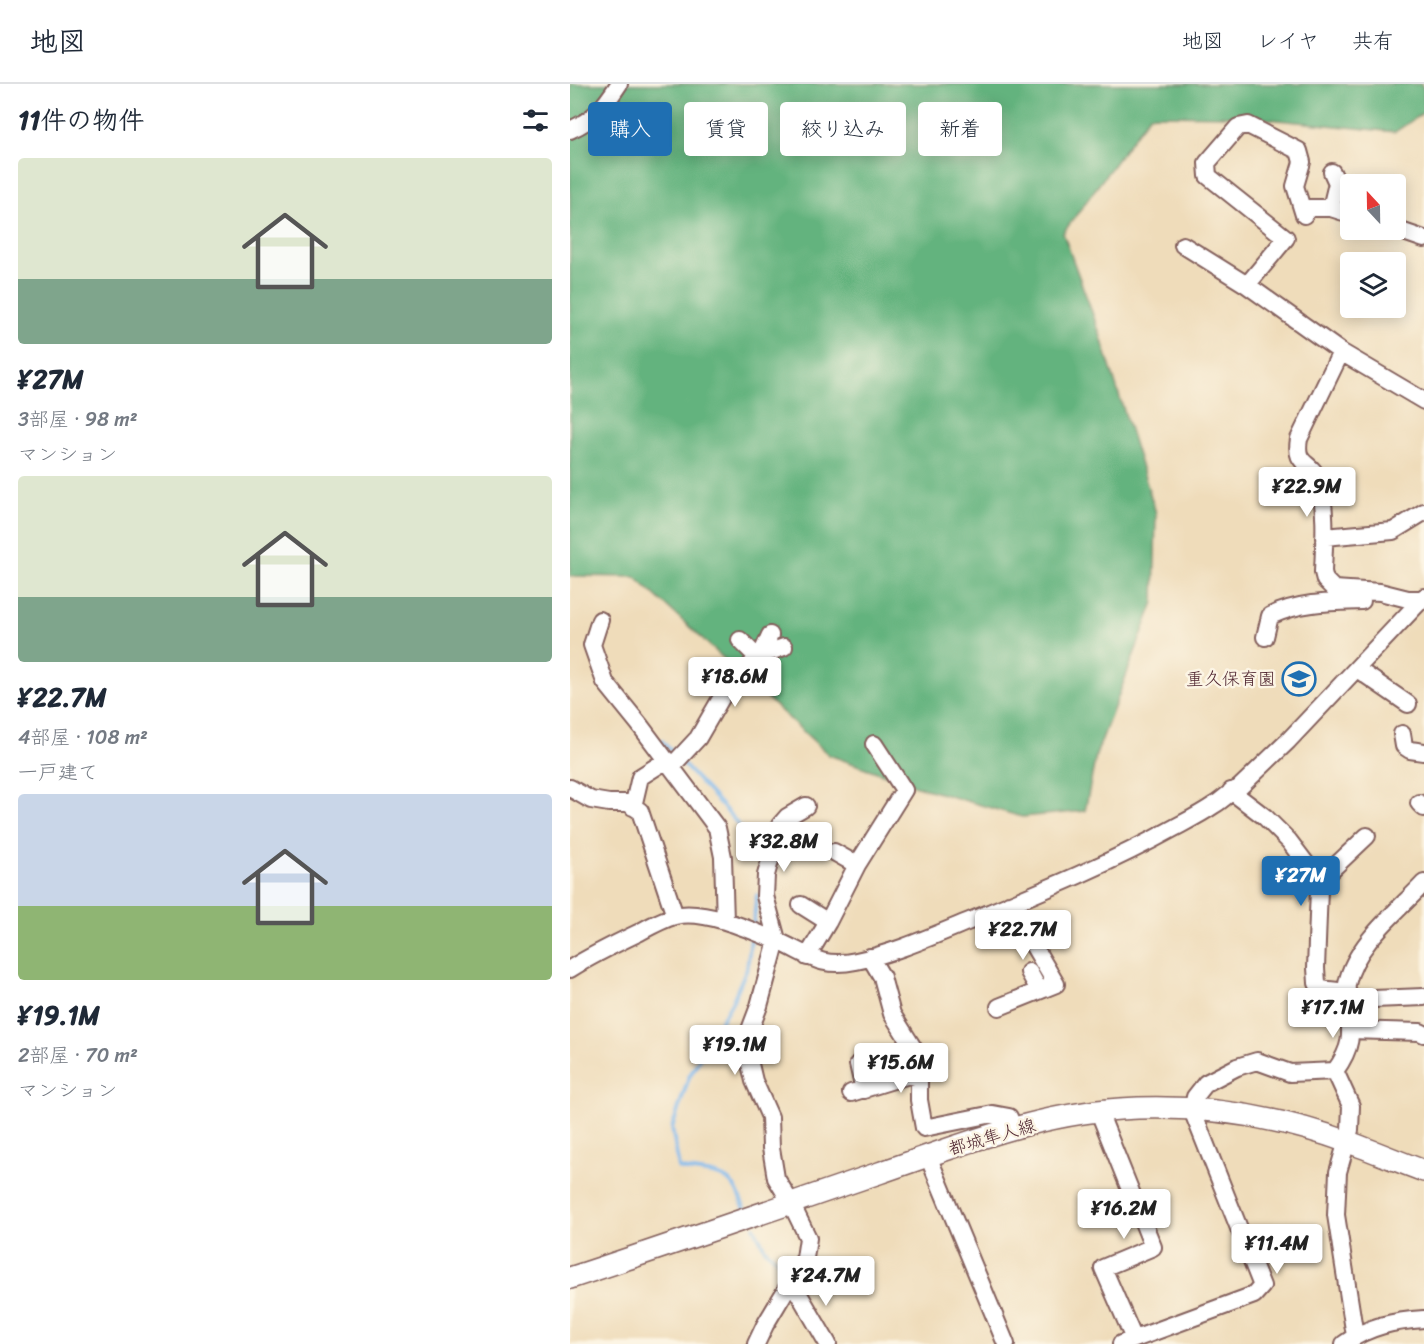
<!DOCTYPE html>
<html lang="ja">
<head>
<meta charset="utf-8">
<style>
  body { margin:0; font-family:Sriracha,"Klee One",sans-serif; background:#f2f2f3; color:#1f2937; height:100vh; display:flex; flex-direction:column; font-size:22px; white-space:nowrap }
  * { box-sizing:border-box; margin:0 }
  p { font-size:20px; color:#747a83 }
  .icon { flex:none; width:33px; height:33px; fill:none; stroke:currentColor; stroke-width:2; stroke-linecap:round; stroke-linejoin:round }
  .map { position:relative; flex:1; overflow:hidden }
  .sheet { display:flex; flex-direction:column; background:#fff; width:570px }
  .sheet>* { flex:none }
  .hud { position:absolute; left:18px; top:18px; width:570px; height:54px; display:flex; gap:12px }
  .needle { width:39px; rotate:338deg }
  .buttons { position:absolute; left:770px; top:90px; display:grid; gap:12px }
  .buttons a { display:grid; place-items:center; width:66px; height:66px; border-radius:6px; background:#fff; box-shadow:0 3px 15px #0003; font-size:30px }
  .price { position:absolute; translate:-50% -51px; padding:0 14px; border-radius:6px; background:#fff; color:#222; font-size:20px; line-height:39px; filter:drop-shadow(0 2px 3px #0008) }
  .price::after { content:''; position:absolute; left:50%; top:36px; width:18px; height:14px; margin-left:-9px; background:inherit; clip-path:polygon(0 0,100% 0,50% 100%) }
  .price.current { background:#1f6fb2; color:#fff }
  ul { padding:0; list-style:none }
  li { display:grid; align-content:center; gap:12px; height:318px; padding:0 18px }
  li span { display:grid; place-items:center; height:186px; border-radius:6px; color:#555 }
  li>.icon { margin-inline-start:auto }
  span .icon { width:108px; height:108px; fill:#fffc; stroke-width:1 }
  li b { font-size:26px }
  h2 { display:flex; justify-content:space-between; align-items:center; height:72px; padding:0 18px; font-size:26px }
  .pill { padding:0 21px; border-radius:6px; background:#fff; box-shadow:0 3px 15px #0003; font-size:21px; line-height:54px }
  .pill.current { background:#1f6fb2; color:#fff }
  header { display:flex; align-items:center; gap:36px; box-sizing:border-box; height:84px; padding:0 30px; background:#fff; border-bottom:2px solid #e0e1e3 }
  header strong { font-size:28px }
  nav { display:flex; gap:33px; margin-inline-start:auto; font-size:21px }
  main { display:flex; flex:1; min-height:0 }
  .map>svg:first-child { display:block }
</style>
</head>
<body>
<header>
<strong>地図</strong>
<nav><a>地図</a><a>レイヤ</a><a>共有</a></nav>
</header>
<main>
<section class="sheet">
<h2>11件の物件<svg class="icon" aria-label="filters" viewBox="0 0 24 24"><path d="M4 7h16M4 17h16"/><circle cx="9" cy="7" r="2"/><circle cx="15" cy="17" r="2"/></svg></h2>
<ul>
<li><span style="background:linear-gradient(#dfe7d0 65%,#7fa58c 0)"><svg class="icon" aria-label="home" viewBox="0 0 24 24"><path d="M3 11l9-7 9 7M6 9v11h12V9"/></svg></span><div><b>¥27M</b><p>3部屋 · 98 m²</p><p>マンション</p></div></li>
<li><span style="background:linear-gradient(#dfe7d0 65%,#7fa58c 0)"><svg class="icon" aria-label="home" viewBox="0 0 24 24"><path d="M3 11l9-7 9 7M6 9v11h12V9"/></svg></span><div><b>¥22.7M</b><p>4部屋 · 108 m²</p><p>一戸建て</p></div></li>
<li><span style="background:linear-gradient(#c9d6e8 60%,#8fb573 0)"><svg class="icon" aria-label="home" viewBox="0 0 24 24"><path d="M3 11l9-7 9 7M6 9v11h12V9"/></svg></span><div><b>¥19.1M</b><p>2部屋 · 70 m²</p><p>マンション</p></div></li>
</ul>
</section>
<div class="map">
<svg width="854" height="1260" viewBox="0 0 854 1260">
  <rect width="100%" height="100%" fill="#fcf5e5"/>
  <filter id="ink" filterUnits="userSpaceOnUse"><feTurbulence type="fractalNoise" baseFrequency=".0167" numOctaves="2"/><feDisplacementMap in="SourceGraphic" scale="12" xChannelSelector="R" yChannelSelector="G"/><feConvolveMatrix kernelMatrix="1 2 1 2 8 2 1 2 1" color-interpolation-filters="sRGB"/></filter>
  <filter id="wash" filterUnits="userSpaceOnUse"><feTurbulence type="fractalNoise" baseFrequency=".008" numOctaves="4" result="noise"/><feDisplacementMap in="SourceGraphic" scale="24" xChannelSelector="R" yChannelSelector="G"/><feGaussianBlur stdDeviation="1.35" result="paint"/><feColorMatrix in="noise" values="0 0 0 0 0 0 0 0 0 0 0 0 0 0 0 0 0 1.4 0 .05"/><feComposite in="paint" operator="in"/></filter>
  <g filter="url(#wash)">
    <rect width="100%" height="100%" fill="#efdcba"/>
    <!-- forest -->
    <path fill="#64b37e" stroke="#576954" stroke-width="1.5" d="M 0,0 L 851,0 L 854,5 L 854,28 L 825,48 L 668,32 L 580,31 L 493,149 L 530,250 L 586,429 L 584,518 L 526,671 L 515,727 L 452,733 L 352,704 L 259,671 L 65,493 L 0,492 Z"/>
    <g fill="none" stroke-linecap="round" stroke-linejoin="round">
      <!-- stream -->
      <path stroke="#7ab6ec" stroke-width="4" d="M 92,657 L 105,671
        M 112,679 C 128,697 193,760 191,780
        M 183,842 L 187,811
        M 175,1125 C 171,1118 169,1109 164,1102 C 152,1086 126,1090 109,1084 L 102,1044 L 119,993 L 163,916 L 177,884 L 181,855
        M 184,1143 L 195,1165 L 219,1187 L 218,1189"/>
    </g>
  </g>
  <g filter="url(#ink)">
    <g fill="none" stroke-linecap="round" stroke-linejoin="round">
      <defs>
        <path id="minor" d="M 0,46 C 25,35 34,23 49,0
          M 761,124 L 767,99 L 762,88
          M 825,145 L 854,155
          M 613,161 L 677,201 L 771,268 L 854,317
          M 677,201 L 716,154 L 638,92 L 637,79 L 668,43 L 678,41 L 729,67 L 732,78 L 725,102 L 734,131 L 739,124 L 761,124 L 780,130
          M 771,268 L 729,355 C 724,384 742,375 749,398 C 757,427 754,459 753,488 L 755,496 L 764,505 L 810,508 L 838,515 L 853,515
          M 754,453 L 823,447 L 854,428
          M 30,536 L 22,561 L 35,598 L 69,640 L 147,744 L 153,773 L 155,837
          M 695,553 L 700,532 C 729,518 760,518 792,517
          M 170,556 L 188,574
          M 191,571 L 200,551
          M 787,585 L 838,620
          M 832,650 L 834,662 L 840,666 L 854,668
          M 101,683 L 128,654 L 157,604 L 191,571 L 214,563
          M 0,704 L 21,716 L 39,719 L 58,719 L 70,727 L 105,832
          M 661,707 L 695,733 L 719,757 L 747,794 L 749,805 L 746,884 L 747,899 L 750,905 L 777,908
          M 849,719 L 854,724
          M 63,723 L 70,693 L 97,676
          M 264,768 L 287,781
          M 747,794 L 759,788 L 797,752
          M 231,821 L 258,838
          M 237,873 L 258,838 L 287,781 L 334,706 L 304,660
          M 300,873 L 312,893 L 322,930 L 349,973 L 349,1016 L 354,1044 L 423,1030 L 439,1033 L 444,1045
          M 0,885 C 22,871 45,860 68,849 C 79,843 93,835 105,832 C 133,825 179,845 205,856 C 237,869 248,885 286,877 C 323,870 367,850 402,836 C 470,808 539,780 604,744 C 617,737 631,730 644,721 C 653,716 659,708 669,704 L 718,657 L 854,513
          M 459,888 L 469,906
          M 778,916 L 854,913
          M 429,923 L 486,900 L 439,820
          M 780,946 L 850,948 L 854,950
          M 288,980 L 294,1006
          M 765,987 L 781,1022 L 780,1046 L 768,1088 L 766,1131 L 785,1252
          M 281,1009 L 339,991 L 349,994
          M 529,1028 L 583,1163 L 533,1184 L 564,1255
          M 358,1072 L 436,1260
          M 224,1194 L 223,1200 L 258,1260
          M 186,1260 L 195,1241 L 235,1174 L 238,1154 L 221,1119 L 206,1094 L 201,1064 L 200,1033 L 184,997 L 175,959 L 189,922 L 207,856 L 195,812 L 196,791 L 210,741 L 217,733 L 236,722
          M 551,1260 L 684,1211 L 692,1202 L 622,1026 L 625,1013 L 636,999 L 667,983 L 687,977 L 720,989 L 765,987 C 784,961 781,949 778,918 C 778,912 776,906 777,900 C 785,860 828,827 854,799
          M 774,1260 C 798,1242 825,1237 854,1235"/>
        <path id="major" d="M 0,1194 C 104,1160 206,1124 309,1089 C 387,1062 468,1030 550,1025 C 627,1020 706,1032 778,1058 C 804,1067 829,1078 854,1087"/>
      </defs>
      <!-- minor casing -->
      <use href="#minor" stroke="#84615d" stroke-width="20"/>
      <!-- major casing -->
      <use href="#major" stroke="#84615d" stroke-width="24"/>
      <!-- minor -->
      <use href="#minor" stroke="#fff" stroke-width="16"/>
      <!-- major -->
      <use href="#major" stroke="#fff" stroke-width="21"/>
    </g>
  </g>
  <!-- icons -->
  <defs>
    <symbol id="school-ring" viewBox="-11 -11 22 22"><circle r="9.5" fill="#fcf5e5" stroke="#1f6fb2" stroke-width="1.5"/><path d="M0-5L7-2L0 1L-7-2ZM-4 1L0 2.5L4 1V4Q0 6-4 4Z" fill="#1f6fb2"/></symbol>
  </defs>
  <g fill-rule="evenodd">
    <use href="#school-ring" x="710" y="576" width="38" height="38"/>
  </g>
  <g text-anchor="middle" stroke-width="5" stroke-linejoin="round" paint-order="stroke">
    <!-- poi labels -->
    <g font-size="18" fill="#4a1f2b" stroke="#fcf5e5" text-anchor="end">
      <text x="706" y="601">重久保育園</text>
    </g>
    <!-- street labels -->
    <g font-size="18" fill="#4a1f2b" stroke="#fcf5e5">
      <text transform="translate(422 1053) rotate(-16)" y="6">都城隼人線</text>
    </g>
  </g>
</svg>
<div class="buttons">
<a><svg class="needle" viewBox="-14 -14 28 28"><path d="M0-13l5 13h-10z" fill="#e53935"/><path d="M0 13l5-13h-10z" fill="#747a83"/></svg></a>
<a><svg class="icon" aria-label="layers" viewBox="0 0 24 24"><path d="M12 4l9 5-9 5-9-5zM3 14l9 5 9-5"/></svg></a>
</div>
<b class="price" style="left:737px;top:434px">¥22.9M</b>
<b class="price" style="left:165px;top:624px">¥18.6M</b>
<b class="price" style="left:214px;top:789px">¥32.8M</b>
<b class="price current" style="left:731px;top:823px">¥27M</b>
<b class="price" style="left:453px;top:877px">¥22.7M</b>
<b class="price" style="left:763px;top:955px">¥17.1M</b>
<b class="price" style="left:165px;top:992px">¥19.1M</b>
<b class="price" style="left:331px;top:1010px">¥15.6M</b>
<b class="price" style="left:554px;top:1156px">¥16.2M</b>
<b class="price" style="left:707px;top:1191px">¥11.4M</b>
<b class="price" style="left:256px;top:1223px">¥24.7M</b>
<div class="hud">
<a class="pill current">購入</a>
<a class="pill">賃貸</a>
<a class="pill">絞り込み</a>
<a class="pill">新着</a>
</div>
</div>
</main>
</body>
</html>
